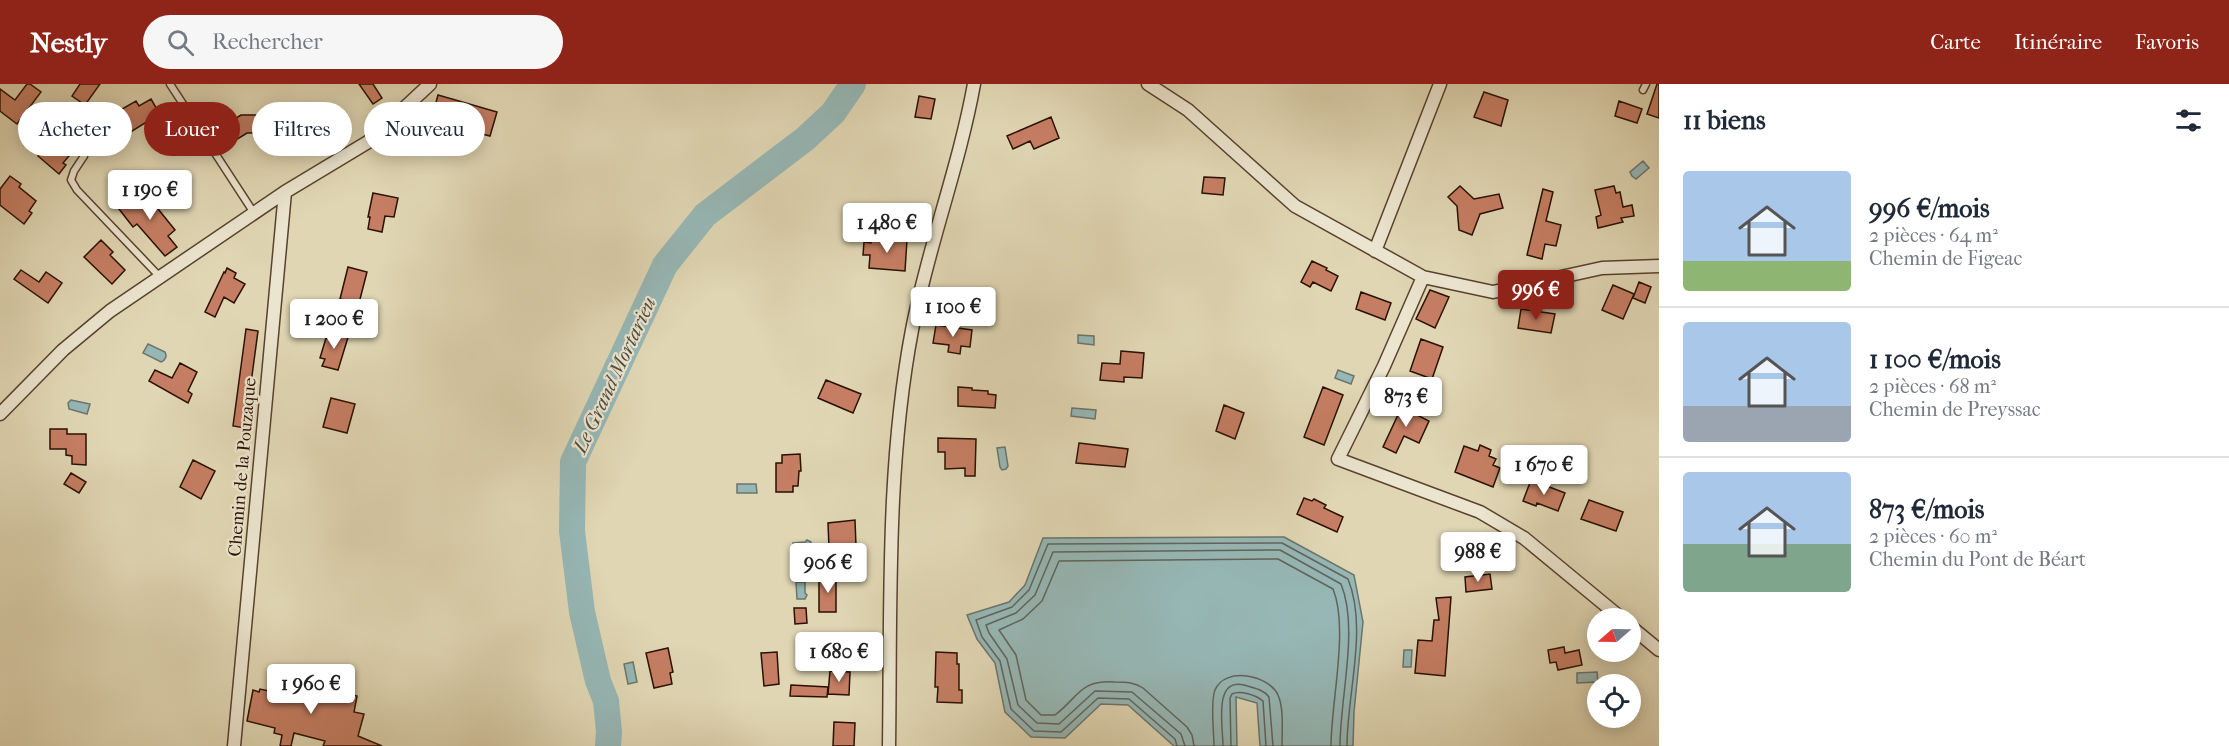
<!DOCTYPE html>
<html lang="fr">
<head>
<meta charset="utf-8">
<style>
  body { margin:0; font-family:"IM FELL French Canon",serif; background:#f6f6f7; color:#1f2937; height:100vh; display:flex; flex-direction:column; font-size:22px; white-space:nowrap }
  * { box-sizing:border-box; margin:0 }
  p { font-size:20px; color:#747a83 }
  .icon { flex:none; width:33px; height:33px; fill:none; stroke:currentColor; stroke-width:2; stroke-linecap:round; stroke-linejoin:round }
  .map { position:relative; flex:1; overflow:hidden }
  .side { display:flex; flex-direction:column; background:#fff; width:570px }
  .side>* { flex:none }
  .top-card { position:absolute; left:18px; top:18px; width:570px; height:54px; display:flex; gap:12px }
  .needle { width:39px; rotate:250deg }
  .buttons { position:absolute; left:1587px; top:524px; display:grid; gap:12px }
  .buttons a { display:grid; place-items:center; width:54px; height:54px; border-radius:50%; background:#fff; box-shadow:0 3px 15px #0003; font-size:30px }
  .price { position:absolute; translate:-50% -51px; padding:0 14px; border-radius:6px; background:#fff; color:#222; font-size:20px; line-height:39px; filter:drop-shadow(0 2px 3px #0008) }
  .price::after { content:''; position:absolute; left:50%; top:36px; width:18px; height:14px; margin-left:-9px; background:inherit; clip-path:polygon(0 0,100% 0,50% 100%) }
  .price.current { background:#8f2418; color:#fff }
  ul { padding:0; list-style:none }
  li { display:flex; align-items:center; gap:18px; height:150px; padding:0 24px }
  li+li { border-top:2px solid #e0e1e3 }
  li span { display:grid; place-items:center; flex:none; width:168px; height:120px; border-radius:6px; color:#555 }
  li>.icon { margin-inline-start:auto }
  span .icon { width:72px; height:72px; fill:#fffc; stroke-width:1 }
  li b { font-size:26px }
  h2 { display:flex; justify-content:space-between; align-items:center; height:72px; padding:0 24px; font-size:26px }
  .chip { padding:0 21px; border-radius:27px; background:#fff; box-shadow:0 3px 15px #0003; font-size:21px; line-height:54px }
  .chip.current { background:#8f2418; color:#fff }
  header { display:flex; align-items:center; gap:36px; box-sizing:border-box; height:84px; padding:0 30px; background:#8f2418; color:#fff }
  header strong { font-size:28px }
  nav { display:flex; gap:33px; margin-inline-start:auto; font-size:21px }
  .search { width:420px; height:54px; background:#f6f6f7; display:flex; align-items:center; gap:15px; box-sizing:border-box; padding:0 21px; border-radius:33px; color:#747a83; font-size:22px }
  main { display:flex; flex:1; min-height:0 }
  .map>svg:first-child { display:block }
</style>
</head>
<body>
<header>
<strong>Nestly</strong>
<div class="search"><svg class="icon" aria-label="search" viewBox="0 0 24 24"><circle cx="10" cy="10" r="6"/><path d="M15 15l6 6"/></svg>Rechercher</div>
<nav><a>Carte</a><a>Itinéraire</a><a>Favoris</a></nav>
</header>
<main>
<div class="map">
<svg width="1659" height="662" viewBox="0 0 1659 662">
  <rect width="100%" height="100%" fill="#e0d6b3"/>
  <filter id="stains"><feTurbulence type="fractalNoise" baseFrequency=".00333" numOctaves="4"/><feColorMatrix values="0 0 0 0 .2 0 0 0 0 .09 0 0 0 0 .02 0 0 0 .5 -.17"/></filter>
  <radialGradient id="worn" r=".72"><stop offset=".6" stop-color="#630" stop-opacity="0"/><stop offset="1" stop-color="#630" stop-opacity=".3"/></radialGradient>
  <!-- water -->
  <path fill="#96b7b5" stroke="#6b756d" stroke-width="1.5" d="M 43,36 L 52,42 L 41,56 L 33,49 Z
    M 1643,77 L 1649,84 L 1636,95 L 1632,92 L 1630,88 Z
    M 1078,251 L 1094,252 L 1094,261 L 1078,259 Z
    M 148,260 L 165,268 C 167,272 166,276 161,278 L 143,269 Z
    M 1338,286 L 1354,292 L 1351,300 L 1335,294 Z
    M 71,316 L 90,320 L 87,330 L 69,325 L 68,319 Z
    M 1072,324 L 1096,326 L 1095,335 L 1071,332 Z
    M 1005,363 L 1008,382 L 1006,385 L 1002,386 L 1000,383 L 997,364 Z
    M 1553,369 L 1561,372 L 1555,388 L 1547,385 Z
    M 737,400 L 756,400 L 757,409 L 737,409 Z
    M 1284,453 L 1354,491 L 1363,538 L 1354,628 L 1353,662 L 1260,662 L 1257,619 L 1236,613 L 1237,662 L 1174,662 L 1128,621 L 1101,620 L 1065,654 L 1031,653 L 1005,628 L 995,579 L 977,555 L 967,531 L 1009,518 L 1025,501 L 1043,454 Z
    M 807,456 L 811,458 L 811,466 L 794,468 L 793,459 L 805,458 Z
    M 796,498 L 805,498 L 805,509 L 807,511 L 805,515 L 797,515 Z
    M 1404,566 L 1412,566 L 1411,583 L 1403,583 Z
    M 633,578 L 637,598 L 628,600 L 624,580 Z
    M 1597,588 L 1598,598 L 1577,599 L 1577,589 Z"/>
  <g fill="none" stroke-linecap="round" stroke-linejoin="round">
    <!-- shore -->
    <path stroke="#60645c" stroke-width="1.5" d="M 1177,662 L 1175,655 L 1129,615 L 1098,614 L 1061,648 L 1034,647 L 1011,625 L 1000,577 L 982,553 L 976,536 L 1012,523 L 1029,506 L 1048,460 L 1282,459 L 1348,495 C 1368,544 1347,609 1347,662
      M 1185,662 L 1181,650 L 1132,608 L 1095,607 L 1059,640 L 1037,639 L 1018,621 L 1007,575 L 989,549 L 986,541 L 1016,529 L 1035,511 L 1053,468 L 1280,466 L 1341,500 C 1359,544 1340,613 1340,662
      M 1194,662 L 1192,651 L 1187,643 L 1143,604 C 1134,598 1125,598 1115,598 C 1079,596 1080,612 1055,631 L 1041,631 L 1026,616 L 1016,571 L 999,546 L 1023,535 L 1042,517 L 1059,477 L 1278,475 L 1333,505 C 1349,544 1331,618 1331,662
      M 1214,662 C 1214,647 1210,619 1215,606 C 1225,582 1269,591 1278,611 C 1284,624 1282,647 1282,662
      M 1223,662 C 1223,644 1213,593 1244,601 C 1253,604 1263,605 1269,613 L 1273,662
      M 1231,662 L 1230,614 L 1232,610 C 1240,606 1256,611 1263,617 L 1266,662"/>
    <!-- river -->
    <path stroke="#96b7b5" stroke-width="26" d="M 608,662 L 609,648 L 606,617 L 598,597 L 582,528 L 572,447 L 573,378 L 665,181 L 705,131 L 805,55 L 833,29 L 853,0"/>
  </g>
  <!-- building -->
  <path fill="#c57e63" stroke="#2a1102" stroke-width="1.5" d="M 27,0 L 30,0 L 41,8 L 17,40 L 0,27 L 0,5 L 15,16 Z
    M 80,0 L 100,0 L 85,21 L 72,12 Z
    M 359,0 L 373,0 L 382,14 L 373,20 Z
    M 1657,0 L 1659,0 L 1659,34 L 1647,30 Z
    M 1484,8 L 1508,16 L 1501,42 L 1474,33 Z
    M 438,11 L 497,28 L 490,52 L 474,48 L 476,41 L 452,35 L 451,38 L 432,33 Z
    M 919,12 L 935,15 L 931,35 L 915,33 Z
    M 151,15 L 162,34 L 150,41 L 148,37 L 129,49 L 109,50 L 108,32 L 126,32 L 122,25 L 136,17 L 139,22 Z
    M 1619,17 L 1642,25 L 1637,39 L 1615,32 Z
    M 241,31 L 262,31 L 262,49 L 247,49 L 231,59 L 221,43 Z
    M 1051,33 L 1059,54 L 1034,65 L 1030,57 L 1013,65 L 1007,52 Z
    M 66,39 L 84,54 L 63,79 L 66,81 L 59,90 L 38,72 Z
    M 10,92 L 21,100 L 19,103 L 36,117 L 29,127 L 32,129 L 24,140 L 0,121 L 0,105 Z
    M 1204,93 L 1225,94 L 1223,111 L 1202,109 Z
    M 1460,102 L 1474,115 L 1499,110 L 1503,124 L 1480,130 L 1472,151 L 1459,146 L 1457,122 L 1448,113 Z
    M 1614,102 L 1616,109 L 1620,108 L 1623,123 L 1632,121 L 1634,132 L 1621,134 L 1623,138 L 1598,144 L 1596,133 L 1601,131 L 1595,106 Z
    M 142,105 L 175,146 L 168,152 L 177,163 L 165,172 L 137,140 L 133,143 L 119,125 Z
    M 1543,105 L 1553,108 L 1546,137 L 1561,141 L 1556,162 L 1545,160 L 1542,175 L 1527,171 Z
    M 373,109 L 398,114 L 394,133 L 385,132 L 382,148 L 368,145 L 370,133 L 368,133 Z
    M 871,153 L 907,156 L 905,187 L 869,184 L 870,171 L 863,171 L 864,158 L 871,159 Z
    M 101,156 L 113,168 L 110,171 L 125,186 L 112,200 L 84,173 Z
    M 1312,177 L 1327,184 L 1326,186 L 1338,192 L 1331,207 L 1313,198 L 1310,203 L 1301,198 Z
    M 348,183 L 367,188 L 359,219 L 340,215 Z
    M 227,184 L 236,189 L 234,194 L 245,200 L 234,219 L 224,213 L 215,233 L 205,228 L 224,188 L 225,189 Z
    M 21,186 L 39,198 L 46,188 L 62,199 L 48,219 L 14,195 Z
    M 1639,198 L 1651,203 L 1645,219 L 1633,214 Z
    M 1613,201 L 1634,210 L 1623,235 L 1602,226 Z
    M 1430,206 L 1449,213 L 1435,244 L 1416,235 Z
    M 1361,208 L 1391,219 L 1385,236 L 1356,225 Z
    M 1521,225 L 1555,230 L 1551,249 L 1518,244 Z
    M 936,241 L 972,246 L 970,263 L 961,262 L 960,270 L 948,268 L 949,261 L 933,259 Z
    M 246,245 L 258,247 L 245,344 L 233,342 Z
    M 335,246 L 349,250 L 338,286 L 322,282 L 325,275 L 320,274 L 326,254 L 332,255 Z
    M 1421,255 L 1443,263 L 1432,295 L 1410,287 Z
    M 1121,267 L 1144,269 L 1142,294 L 1124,293 L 1124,298 L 1100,296 L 1102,279 L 1120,280 Z
    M 180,279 L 197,288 L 188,307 L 192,310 L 188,319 L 149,297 L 155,286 L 172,294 Z
    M 826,296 L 861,310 L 853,329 L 818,314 Z
    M 958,303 L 972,304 L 972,306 L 988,307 L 988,310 L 996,311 L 995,324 L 958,322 Z
    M 1323,303 L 1343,311 L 1324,361 L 1304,353 Z
    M 331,314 L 355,320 L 347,349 L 323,343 Z
    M 1404,318 L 1414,322 L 1411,328 L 1429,337 L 1419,359 L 1404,352 L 1396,369 L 1383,363 Z
    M 1224,321 L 1244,329 L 1235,355 L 1216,347 Z
    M 50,345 L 67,345 L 67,350 L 86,350 L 86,381 L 72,380 L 72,372 L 66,371 L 66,365 L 50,365 Z
    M 938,354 L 976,355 L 975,392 L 965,392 L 965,384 L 945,385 L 945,368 L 938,368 Z
    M 1079,359 L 1128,365 L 1125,383 L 1076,379 Z
    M 1480,361 L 1491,366 L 1489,372 L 1496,375 L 1493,381 L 1500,384 L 1493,403 L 1455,388 L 1464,362 L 1478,367 Z
    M 800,370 L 801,387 L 799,387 L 798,402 L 793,402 L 793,408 L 776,408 L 776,379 L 782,379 L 782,371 Z
    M 193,376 L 215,387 L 201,415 L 180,403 Z
    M 71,389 L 86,398 L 79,409 L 64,400 Z
    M 1531,396 L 1565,409 L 1558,427 L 1537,419 L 1536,422 L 1523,417 Z
    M 1304,414 L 1312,417 L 1314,415 L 1326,421 L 1324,424 L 1343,433 L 1337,448 L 1297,430 Z
    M 1589,416 L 1623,428 L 1616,447 L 1581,435 Z
    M 855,436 L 856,462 L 829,464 L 828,439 Z
    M 1490,490 L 1492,505 L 1466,508 L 1465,493 Z
    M 819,493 L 836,493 L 836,528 L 819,528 Z
    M 1451,513 L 1445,592 L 1415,589 L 1418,556 L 1432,557 L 1434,536 L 1439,536 L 1436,514 Z
    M 794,524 L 806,524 L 807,539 L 795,540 Z
    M 1564,563 L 1565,569 L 1579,566 L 1582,581 L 1558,586 L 1556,578 L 1550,579 L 1548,566 Z
    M 668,564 L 673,588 L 670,589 L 672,600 L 654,604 L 646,569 Z
    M 777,568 L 779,600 L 764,602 L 761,569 Z
    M 936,568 L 957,569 L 957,580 L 959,580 L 959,606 L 962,606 L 962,619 L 937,618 L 938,603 L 935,603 Z
    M 830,587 L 850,588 L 849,611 L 828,610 Z
    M 299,596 L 332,603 L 331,606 L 357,612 L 354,628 L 364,630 L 358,652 L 382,662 L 323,662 L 325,657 L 294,649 L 291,662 L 280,662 L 282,651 L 274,649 L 275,644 L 247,637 L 253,606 L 259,608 L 260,605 L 274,608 L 273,611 L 295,617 Z
    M 791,601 L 828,603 L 827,613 L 790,612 Z
    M 834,638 L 855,639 L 854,662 L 833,662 Z"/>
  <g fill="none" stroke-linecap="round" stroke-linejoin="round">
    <defs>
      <path id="service" d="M 170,0 L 254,129
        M 1643,6 L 1646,0
        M 84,72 L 74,87 L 71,96 L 77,106 L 160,193"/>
      <path id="minor" d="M 1148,0 L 1188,26 L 1295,122 L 1423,193 L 1384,282 L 1338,375 L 1480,428 L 1524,454 L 1621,534
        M 1375,167 L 1440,0
        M 1423,193 L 1493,208 L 1602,184 L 1659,182
        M 0,330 L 63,266 L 110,227 L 285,108 L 368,58 L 430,0
        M 1630,542 L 1659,566
        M 234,662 L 285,108
        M 889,662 C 891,523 886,383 912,246 C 928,163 959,83 974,0"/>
    </defs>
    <!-- service casing -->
    <use href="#service" stroke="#58422e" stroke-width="9"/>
    <!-- minor casing -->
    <use href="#minor" stroke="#58422e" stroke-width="15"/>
    <!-- service -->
    <use href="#service" stroke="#ebe4ce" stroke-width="6"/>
    <!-- minor -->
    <use href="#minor" stroke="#ebe4ce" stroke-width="12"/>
  </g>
  <g text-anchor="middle" stroke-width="4.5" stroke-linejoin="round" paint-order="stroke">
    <!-- street labels -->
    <g font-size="18" fill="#2a1102" stroke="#ebe4ce">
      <text transform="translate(242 383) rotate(-85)" y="6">Chemin de la Pouzaque</text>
    </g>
    <!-- water labels -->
    <g font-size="20" font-style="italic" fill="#504b41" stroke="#ebe4ce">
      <text transform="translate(614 291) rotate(-65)" y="7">Le Grand Mortarieu</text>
    </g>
  </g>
  <rect width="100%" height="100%" filter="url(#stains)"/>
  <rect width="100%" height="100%" fill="url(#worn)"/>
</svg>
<div class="buttons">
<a><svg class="needle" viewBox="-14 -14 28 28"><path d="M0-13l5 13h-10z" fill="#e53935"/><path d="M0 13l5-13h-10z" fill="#747a83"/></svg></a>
<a><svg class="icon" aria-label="locate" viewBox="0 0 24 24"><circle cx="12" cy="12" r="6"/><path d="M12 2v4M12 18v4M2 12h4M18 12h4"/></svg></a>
</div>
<b class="price" style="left:150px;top:137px">1 190 €</b>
<b class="price" style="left:887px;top:170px">1 480 €</b>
<b class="price current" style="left:1536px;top:237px">996 €</b>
<b class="price" style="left:953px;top:254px">1 100 €</b>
<b class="price" style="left:334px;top:266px">1 200 €</b>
<b class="price" style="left:1406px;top:344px">873 €</b>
<b class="price" style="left:1544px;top:412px">1 670 €</b>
<b class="price" style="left:1478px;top:499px">988 €</b>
<b class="price" style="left:828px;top:510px">906 €</b>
<b class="price" style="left:839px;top:599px">1 680 €</b>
<b class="price" style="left:311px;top:631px">1 960 €</b>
<div class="top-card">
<a class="chip">Acheter</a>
<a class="chip current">Louer</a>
<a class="chip">Filtres</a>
<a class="chip">Nouveau</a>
</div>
</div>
<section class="side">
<h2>11 biens<svg class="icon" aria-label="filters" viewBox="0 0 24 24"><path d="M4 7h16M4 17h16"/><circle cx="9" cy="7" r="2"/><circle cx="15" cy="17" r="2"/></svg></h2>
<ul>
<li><span style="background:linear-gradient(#a9c7e8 75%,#8fb573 0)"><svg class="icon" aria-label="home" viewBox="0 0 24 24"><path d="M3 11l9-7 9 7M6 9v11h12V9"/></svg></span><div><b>996 €/mois</b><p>2 pièces · 64 m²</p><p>Chemin de Figeac</p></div></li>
<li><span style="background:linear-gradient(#a9c7e8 70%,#9aa5b1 0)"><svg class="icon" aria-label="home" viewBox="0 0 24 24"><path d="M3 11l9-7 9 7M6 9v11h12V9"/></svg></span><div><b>1 100 €/mois</b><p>2 pièces · 68 m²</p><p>Chemin de Preyssac</p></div></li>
<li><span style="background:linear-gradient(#a9c7e8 60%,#7fa58c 0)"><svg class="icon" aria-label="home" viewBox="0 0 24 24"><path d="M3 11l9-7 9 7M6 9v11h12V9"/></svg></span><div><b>873 €/mois</b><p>2 pièces · 60 m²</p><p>Chemin du Pont de Béart</p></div></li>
</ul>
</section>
</main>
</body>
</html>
